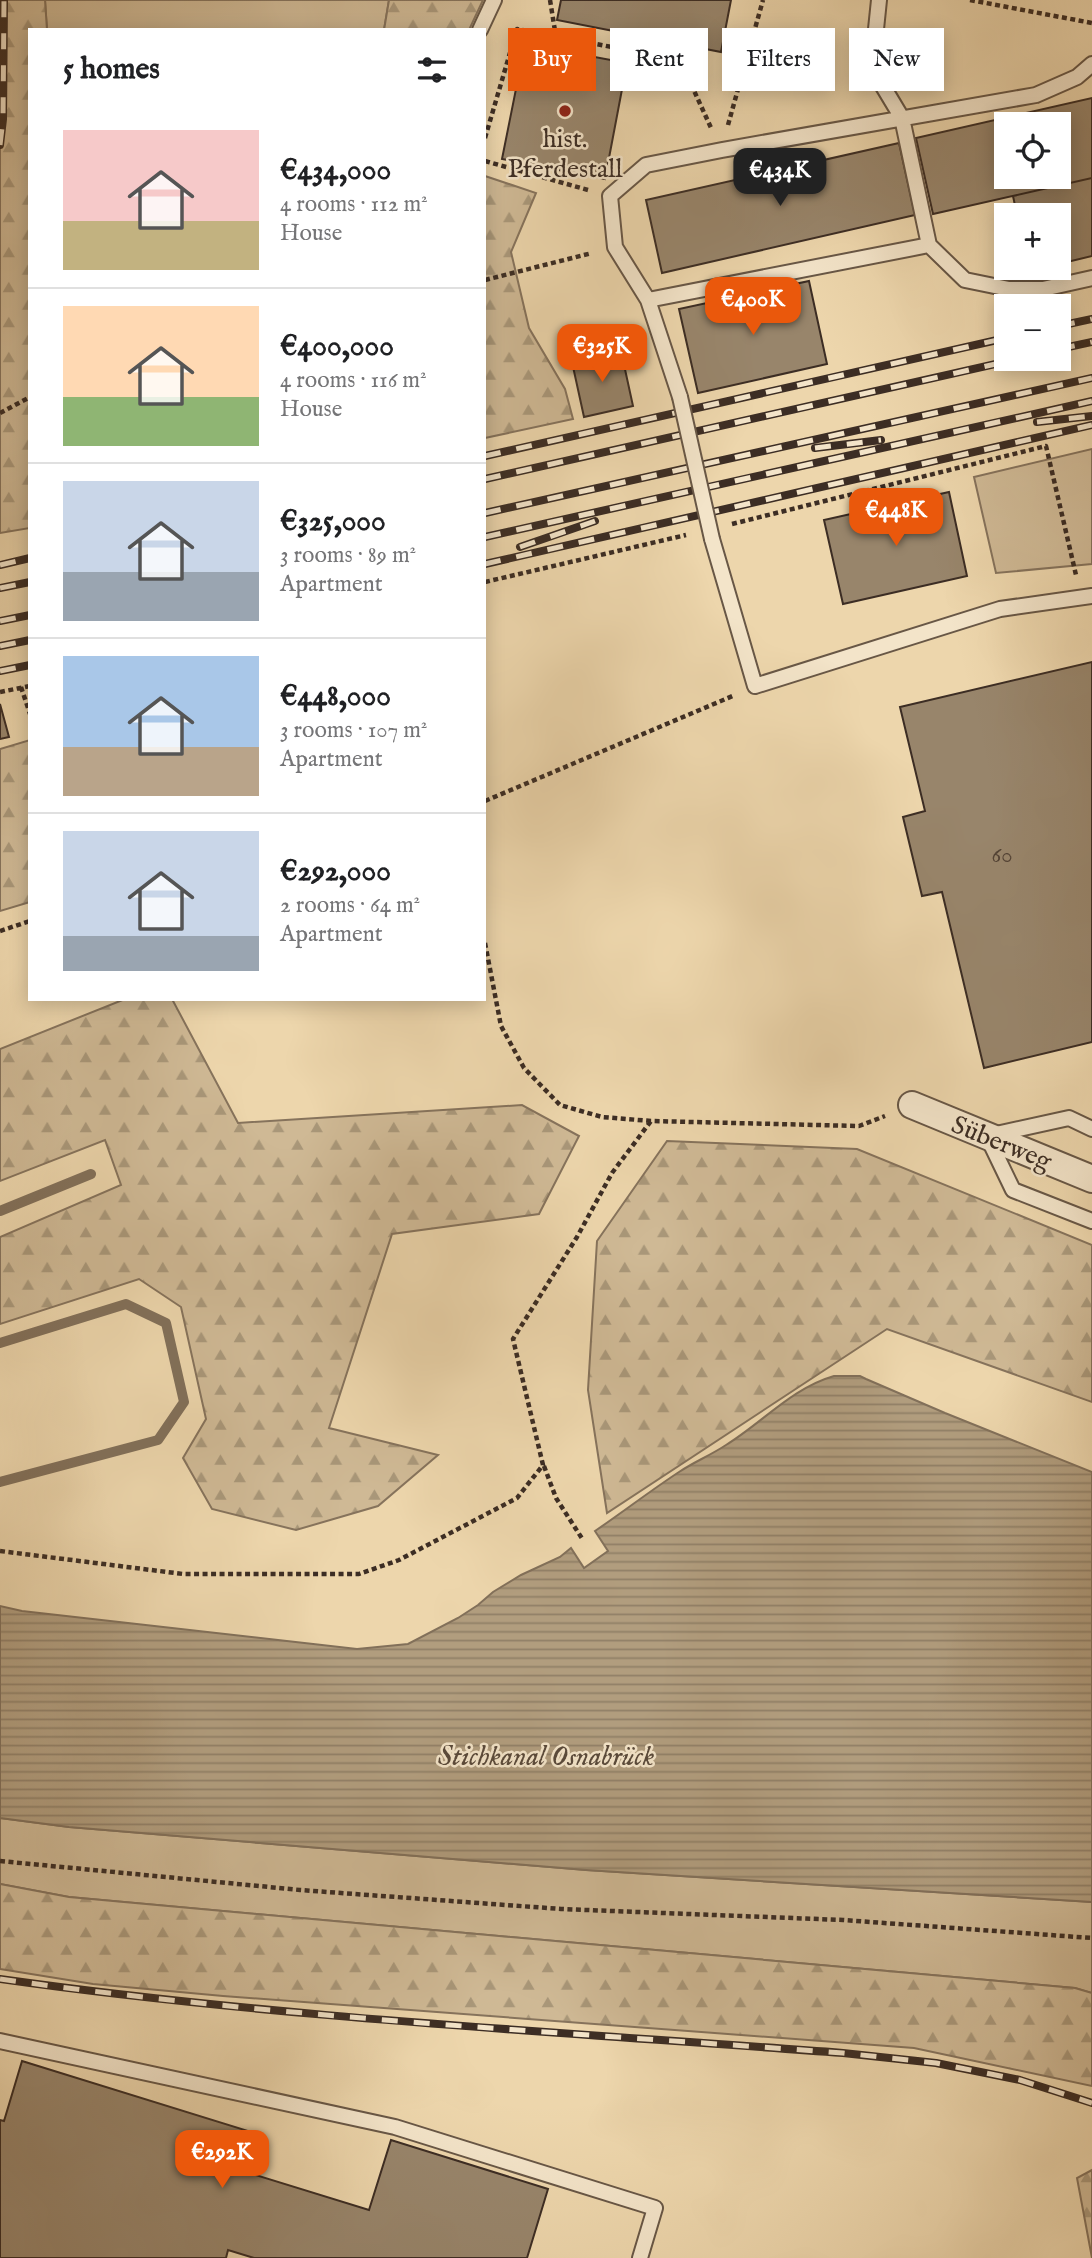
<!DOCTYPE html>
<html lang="en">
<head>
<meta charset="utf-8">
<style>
  body { margin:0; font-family:"IM FELL English",serif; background:#f6f6f6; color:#202124; height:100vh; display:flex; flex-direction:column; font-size:26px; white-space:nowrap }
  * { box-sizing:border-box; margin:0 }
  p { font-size:23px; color:#757577 }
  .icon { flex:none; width:38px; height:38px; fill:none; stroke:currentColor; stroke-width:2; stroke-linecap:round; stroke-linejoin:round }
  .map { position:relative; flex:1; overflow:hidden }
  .details { position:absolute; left:28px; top:28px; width:458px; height:973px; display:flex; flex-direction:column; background:#fff; border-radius:0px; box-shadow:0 4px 18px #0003 }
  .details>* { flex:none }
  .hud { position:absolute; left:508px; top:28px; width:480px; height:63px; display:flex; gap:14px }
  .controls { position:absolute; left:994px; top:112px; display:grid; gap:14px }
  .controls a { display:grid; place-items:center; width:77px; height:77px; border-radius:0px; background:#fff; box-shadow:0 4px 18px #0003; font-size:35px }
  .price { position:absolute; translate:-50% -60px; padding:0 16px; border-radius:14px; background:#ea580c; color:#fff; font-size:23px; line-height:46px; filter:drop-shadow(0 2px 4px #0008) }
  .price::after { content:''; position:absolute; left:50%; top:42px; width:21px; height:16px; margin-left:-10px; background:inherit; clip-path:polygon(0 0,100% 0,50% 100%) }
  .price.selected { background:#222; color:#fff }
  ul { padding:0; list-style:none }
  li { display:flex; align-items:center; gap:21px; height:175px; padding:0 35px }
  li+li { border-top:2px solid #e0e0e0 }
  li span { display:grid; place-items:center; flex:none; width:196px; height:140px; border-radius:0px; color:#555 }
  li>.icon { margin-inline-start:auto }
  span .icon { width:84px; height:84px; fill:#fffc; stroke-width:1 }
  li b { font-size:30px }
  h2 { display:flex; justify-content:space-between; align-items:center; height:84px; padding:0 35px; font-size:30px }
  .chip { padding:0 24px; border-radius:0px; background:#fff; box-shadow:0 4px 18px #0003; font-size:24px; line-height:63px }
  .chip.selected { background:#ea580c; color:#fff }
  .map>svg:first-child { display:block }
</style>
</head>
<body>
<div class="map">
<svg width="1092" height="2258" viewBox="0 0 1092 2258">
  <defs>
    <pattern id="forest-firs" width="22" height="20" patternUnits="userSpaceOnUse" patternTransform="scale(1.75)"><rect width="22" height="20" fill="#cfb995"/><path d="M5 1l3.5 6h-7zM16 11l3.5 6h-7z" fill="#a99779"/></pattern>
    <pattern id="water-rules" width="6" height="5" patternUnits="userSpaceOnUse" patternTransform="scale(1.75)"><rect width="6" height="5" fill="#b19d7e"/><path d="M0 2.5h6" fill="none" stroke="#918067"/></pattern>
  </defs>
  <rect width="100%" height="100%" fill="#edd6ac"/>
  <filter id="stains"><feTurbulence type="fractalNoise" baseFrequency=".00286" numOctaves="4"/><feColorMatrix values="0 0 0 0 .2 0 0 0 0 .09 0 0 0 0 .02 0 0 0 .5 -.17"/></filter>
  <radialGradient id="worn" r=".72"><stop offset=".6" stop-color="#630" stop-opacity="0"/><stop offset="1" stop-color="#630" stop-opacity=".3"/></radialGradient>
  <!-- green -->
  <path fill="#cfb995" stroke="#86735c" stroke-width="2" d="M 45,0 L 389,0 L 384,30 L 47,30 Z
    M 1092,449 L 1092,564 L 996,573 L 974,477 Z
    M 0,1818 L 69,1827 L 586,1870 L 1092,1902 L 1092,1993 L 1075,1988 L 69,1897 L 0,1884 Z"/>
  <!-- forest -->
  <path fill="url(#forest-firs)" stroke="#86735c" stroke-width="2" d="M 0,0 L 45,0 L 47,30 L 30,30 L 30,528 L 0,533 Z
    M 389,0 L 483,0 L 469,30 L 384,30 Z
    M 485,176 L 536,193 L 511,252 L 529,328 L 565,389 L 573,419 L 485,438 Z
    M 30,740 L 30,902 L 0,911 L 0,749 Z
    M 125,999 L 172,999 L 238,1123 L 522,1105 L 579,1136 L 539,1214 L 392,1234 L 329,1428 L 438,1455 L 378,1506 L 296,1530 L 212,1509 L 183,1458 L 206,1419 L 181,1307 L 139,1279 L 0,1324 L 0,1237 L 121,1185 L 105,1140 L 0,1181 L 0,1049 Z
    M 667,1141 L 857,1149 L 1092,1245 L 1092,1402 L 887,1329 L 607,1513 L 588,1390 L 597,1241 Z
    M 0,1884 L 69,1897 L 1075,1988 L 1092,1993 L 1092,2086 L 914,2048 L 223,1996 L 93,1984 L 0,1969 Z
    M 1092,2170 L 1092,2258 L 1077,2178 Z"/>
  <!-- water -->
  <path fill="url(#water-rules)" stroke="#82705a" stroke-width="2" d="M 834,1376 L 860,1376 L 866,1379 L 945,1413 L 1092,1472 L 1092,1902 L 586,1870 L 69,1827 L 0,1818 L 0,1606 L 22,1611 L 357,1649 L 408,1644 L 458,1618 L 478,1605 L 493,1592 L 521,1575 L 560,1557 L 571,1548 L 584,1568 L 608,1551 L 595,1531 C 623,1512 650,1491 679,1472 C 694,1462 711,1455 726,1445 C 762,1423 792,1388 834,1376 Z"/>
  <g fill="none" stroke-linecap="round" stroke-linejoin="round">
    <!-- stream -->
    <path stroke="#82705a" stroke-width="10" d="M 0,1211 L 91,1174
      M 0,1343 L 126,1304 L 166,1323 L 184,1402 L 158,1440 L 0,1482"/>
  </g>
  <!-- building -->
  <path fill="#98856b" stroke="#3c2d24" stroke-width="2" fill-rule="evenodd" d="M 561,0 L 731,0 L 721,52 L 557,20 Z
    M 525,44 L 627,63 L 605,179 L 502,159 Z
    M 1092,98 L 1092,178 L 933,214 L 916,138 ZM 1006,124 L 1059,124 L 1059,177 L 1006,177 Z
    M 899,143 L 915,215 L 662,273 L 646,200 Z
    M 1092,178 L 1092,256 L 1059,264 L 1059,215 L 1017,215 L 1013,196 Z
    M 809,281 L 827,364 L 698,393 L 679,309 Z
    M 621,351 L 633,406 L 584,417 L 572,362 Z
    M 949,492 L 967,576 L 843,604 L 824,520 Z
    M 1092,662 L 1092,1042 L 984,1068 L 942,892 L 922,896 L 903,817 L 925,811 L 900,707 Z
    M 0,704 L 9,737 L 0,739 Z
    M 22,2061 L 261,2135 L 249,2173 L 369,2210 L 391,2140 L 548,2189 L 527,2258 L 254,2258 L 228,2250 L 226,2258 L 0,2258 L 0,2120 L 4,2121 Z"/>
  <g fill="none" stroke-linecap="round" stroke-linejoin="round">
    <defs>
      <path id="lane" d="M 879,0 L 872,68 L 902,118 L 929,245 L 965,280 L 1009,289 L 1043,289 L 1092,278
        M 480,30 L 494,0
        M 648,300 L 929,245
        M 680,397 L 648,300 L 615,247 L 610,196 L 646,165 L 722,150 L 1036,95 L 1077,77 L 1092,64
        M 712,539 L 755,686 L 1000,609 L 1092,596
        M 1092,1129 L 1069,1118 L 987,1136 L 1013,1190 L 1092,1221
        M 0,2041 L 395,2127 L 655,2208 L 640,2258"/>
      <path id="street" d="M 912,1105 L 1092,1179"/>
    </defs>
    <!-- lane casing -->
    <use href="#lane" stroke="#685746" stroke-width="18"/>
    <!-- street casing -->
    <use href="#street" stroke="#685746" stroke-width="30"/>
    <!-- path -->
    <path stroke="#3c2d24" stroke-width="4.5" stroke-dasharray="5 3.5" stroke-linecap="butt" d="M 550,0 L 556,37
      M 970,0 L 1092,23
      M 728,125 L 763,0
      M 485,138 L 517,29 L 680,60 L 712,130
      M 485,161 L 588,190
      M 485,280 L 592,253
      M 0,413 L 30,397
      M 732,524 L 1046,446 L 1076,575
      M 485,582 L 686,535
      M 21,687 L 30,714
      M 0,692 L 30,686
      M 485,801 L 735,695
      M 0,931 L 30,921
      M 485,943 L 501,1026 L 524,1068 L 560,1105 L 602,1117 L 651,1121 L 859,1126 L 885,1116
      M 544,1466 L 556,1498 L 583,1540
      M 0,1551 L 183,1574 L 359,1574 L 399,1560 L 517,1498 L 543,1465 L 513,1339 L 577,1237 L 612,1173 L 651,1121
      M 0,1861 L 300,1890 L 561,1909 L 843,1920 L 1092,1938"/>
    <!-- lane -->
    <use href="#lane" stroke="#f3e4c9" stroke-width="14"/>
    <!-- street -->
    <use href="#street" stroke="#f3e4c9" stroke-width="26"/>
    <defs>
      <path id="rail" d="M 0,145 L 3,119 L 4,0
        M 1059,326 L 1092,319
        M 1059,349 L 1092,342
        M 1037,422 L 1092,416
        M 815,448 L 881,440
        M 485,456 L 1006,338
        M 485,479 L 1018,359
        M 485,513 L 1092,378
        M 485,537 L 1092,401
        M 520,547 L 595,521
        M 485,564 L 1092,425
        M 0,565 L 30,558
        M 0,588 L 30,582
        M 0,621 L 30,615
        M 0,646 L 30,640
        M 0,671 L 30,665
        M 0,1979 C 279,2018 562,2032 843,2053 L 936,2063 L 1020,2080 L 1092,2103"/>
    </defs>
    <!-- rail casing -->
    <use href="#rail" stroke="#3c2d24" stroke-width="8"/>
    <!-- rail -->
    <use href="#rail" stroke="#f3e4c9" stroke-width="5" stroke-dasharray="16" stroke-linecap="butt"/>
    <defs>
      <path id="lane-bridge" d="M 680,397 L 712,539"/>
    </defs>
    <!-- lane-bridge casing -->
    <use href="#lane-bridge" stroke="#685746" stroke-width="18" stroke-linecap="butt"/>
    <!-- lane-bridge -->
    <use href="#lane-bridge" stroke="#f3e4c9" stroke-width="14"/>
  </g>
  <!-- markers -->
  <circle fill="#8f2418" stroke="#f3e4c9" stroke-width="2.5" cx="565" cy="111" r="7"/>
  <g text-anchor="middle" stroke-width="5" stroke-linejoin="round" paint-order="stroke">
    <!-- number labels -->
    <g font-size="23" fill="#534336">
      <text x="1002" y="862">60</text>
    </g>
    <!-- poi labels -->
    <g font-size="26" fill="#3c2d24" stroke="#f3e4c9">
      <text x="565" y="147">hist.<tspan x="565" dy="30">Pferdestall</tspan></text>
    </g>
    <!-- street labels -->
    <g font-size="26" fill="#3c2d24" stroke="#f3e4c9">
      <text transform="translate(1002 1142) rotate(22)" y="9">Süberweg</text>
    </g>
    <!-- water labels -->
    <g font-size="28" font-style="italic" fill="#59493a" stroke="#f3e4c9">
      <text x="546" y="1765">Stichkanal Osnabrück</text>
    </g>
  </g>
  <rect width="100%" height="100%" filter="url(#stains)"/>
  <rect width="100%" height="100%" fill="url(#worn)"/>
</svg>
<div class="controls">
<a><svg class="icon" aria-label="locate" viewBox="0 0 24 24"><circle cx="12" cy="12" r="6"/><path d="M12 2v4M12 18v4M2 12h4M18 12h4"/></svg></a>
<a>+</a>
<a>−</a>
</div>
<b class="price selected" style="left:780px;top:208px">€434K</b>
<b class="price" style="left:753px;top:337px">€400K</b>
<b class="price" style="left:602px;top:384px">€325K</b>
<b class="price" style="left:896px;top:548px">€448K</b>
<b class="price" style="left:222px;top:2190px">€292K</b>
<div class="hud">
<a class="chip selected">Buy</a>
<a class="chip">Rent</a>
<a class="chip">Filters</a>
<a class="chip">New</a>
</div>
<section class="details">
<h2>5 homes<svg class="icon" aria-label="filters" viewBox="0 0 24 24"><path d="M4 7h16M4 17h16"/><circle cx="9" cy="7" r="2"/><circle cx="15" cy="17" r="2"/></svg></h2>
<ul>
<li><span style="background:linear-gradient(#f6c9c9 65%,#c2b280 0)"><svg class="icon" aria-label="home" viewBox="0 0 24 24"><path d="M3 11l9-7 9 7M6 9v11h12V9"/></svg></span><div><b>€434,000</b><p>4 rooms · 112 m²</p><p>House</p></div></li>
<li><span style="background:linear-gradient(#ffd9b3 65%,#8fb573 0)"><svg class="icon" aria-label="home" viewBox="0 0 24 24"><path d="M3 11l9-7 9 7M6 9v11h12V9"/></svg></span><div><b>€400,000</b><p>4 rooms · 116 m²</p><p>House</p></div></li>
<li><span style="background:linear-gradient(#c9d6e8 65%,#9aa5b1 0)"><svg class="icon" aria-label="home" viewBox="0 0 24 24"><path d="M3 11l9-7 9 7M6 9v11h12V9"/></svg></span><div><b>€325,000</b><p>3 rooms · 89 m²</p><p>Apartment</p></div></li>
<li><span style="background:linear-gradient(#a9c7e8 65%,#b9a48a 0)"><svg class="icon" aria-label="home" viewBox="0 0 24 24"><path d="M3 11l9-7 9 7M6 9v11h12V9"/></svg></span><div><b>€448,000</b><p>3 rooms · 107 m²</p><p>Apartment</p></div></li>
<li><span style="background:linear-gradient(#c9d6e8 75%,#9aa5b1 0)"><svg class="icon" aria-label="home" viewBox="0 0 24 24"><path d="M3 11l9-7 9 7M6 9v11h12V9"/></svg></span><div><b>€292,000</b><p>2 rooms · 64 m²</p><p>Apartment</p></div></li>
</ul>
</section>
</div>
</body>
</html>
